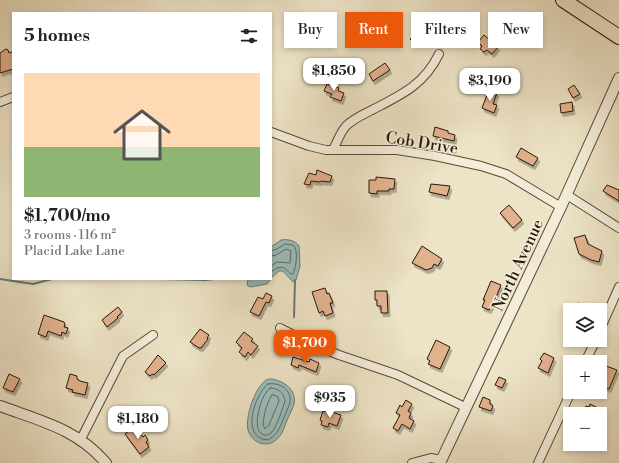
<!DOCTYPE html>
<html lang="en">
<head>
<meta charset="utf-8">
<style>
  body { margin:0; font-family:"Libre Bodoni",serif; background:#f2f2f2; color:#222; height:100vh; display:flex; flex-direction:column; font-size:15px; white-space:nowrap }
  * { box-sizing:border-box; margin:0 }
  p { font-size:13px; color:#767676 }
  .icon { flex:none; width:22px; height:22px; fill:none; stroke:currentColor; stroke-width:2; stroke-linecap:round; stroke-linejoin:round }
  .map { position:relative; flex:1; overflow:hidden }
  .sheet { position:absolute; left:12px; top:12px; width:260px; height:268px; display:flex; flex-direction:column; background:#fff; border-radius:0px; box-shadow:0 2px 6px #0003 }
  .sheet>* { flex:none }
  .top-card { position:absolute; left:284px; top:12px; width:275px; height:36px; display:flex; gap:8px }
  .buttons { position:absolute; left:563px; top:303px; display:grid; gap:8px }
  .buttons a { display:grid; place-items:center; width:44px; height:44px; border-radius:0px; background:#fff; box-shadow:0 2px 6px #0003; font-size:20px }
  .price { position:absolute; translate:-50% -34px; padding:0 9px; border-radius:8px; background:#fff; color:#222; font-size:13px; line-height:26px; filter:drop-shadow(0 1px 2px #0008) }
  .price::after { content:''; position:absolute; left:50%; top:24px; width:12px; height:9px; margin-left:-6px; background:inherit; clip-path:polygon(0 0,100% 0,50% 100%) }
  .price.selected { background:#ea580c; color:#fff }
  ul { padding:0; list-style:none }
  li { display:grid; align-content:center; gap:8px; height:212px; padding:0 12px }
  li+li { border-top:1px solid #e0e0e0 }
  li span { display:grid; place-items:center; height:124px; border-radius:0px; color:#555 }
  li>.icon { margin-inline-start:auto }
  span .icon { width:72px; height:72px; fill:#fffc; stroke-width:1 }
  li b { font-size:17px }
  h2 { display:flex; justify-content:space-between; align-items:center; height:48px; padding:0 12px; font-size:17px }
  .tag { padding:0 14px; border-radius:0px; background:#fff; box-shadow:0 2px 6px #0003; font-size:14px; line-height:36px }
  .tag.selected { background:#ea580c; color:#fff }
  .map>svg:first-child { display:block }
</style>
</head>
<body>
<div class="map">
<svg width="619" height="463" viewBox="0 0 619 463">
  <defs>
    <filter id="shadow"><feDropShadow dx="2" dy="3.5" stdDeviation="0" flood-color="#0004"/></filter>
  </defs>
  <rect width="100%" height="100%" fill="#ede3c6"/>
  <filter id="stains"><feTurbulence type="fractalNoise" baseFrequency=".005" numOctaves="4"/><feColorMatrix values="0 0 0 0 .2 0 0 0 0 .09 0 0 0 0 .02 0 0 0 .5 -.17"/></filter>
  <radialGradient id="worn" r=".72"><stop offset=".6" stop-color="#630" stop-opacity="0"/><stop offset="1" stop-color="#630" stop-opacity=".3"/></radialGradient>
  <!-- water -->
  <path fill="#9bbdbc" stroke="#6d7a72" d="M 281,240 C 287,239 295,240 299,246 L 300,266 L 296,280 L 293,282 L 283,271 L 279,271 L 271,278 L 271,247 Z
    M 248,279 L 271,279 L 267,284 L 250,287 L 247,285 Z
    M 272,379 C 284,381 297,390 294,404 C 293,408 290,413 288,418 C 285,425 283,434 277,439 C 267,449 252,443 248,430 C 245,418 254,390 264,382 C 266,379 269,379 272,379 Z"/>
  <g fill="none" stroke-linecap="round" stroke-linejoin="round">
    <!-- shore -->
    <path stroke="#616a5f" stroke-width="1" d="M 271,251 L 277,249 L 285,244 L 293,245 C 299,250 296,267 293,274 L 291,274 L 283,267 L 277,268 L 271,272
      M 271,256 L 276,255 L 286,249 L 291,251 L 290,263 L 277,262 L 271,266
      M 268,384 C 279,382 291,389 290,401 C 290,405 287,409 286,413 C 281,423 279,436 267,440 C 240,437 255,394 268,384 Z
      M 270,388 C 279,388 284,393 285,401 C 282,410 277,427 271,433 C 268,435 265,436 262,434 C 253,429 259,406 263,398 C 264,395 267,391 270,388 Z
      M 272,395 L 274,395 L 278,397 L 279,401 L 269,425 L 265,429 L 263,425 C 264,415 266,404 272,395 Z"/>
    <!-- stream -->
    <path stroke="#6d7a72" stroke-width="2" d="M 0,279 L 33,284 L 52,279
      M 161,279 L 205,280 L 214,279
      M 294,317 L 295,280"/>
  </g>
  <!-- building -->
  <path fill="#e1b28e" stroke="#271602" filter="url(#shadow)" d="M 425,20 L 434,29 L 424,39 L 415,44 L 410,39 L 416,36 L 422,29 L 419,27 Z
    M 484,35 L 498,47 L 492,54 L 487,50 L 484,52 L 480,49 L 482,46 L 478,42 Z
    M 6,49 L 8,50 L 9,53 L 11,52 L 13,53 L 13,69 L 0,73 L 0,53 Z
    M 385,63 L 390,70 L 373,81 L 369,74 Z
    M 327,84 L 339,88 L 338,91 L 344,93 L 341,101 L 330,97 L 332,94 L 324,91 Z
    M 574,85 L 580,94 L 573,98 L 568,89 Z
    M 489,90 L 497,93 L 493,104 L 497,105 L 494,113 L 482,108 Z
    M 572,102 L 573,111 L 561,113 L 560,104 Z
    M 435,127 L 448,131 L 448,133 L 455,135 L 454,141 L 433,136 Z
    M 521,148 L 538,158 L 533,166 L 516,157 Z
    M 317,170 L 332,176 L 330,182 L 321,181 L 320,182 L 311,181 L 310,185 L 304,184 L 309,173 L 316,175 Z
    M 376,177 L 395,179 L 394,189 L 389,189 L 389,191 L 377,191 L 377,194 L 369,193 L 369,180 L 376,180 Z
    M 431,184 L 450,186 L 447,196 L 429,192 Z
    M 607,185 L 619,190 L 619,201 L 603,191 Z
    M 509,205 L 522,220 L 513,228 L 500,213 Z
    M 585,235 L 588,244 L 602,251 L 599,262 L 591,260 L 579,254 L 574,238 Z
    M 422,246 L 442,259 L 438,266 L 434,264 L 432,268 L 426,270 L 412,263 Z
    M 491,281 L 501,285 L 495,300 L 489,310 L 482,307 L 485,300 L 483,300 Z
    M 325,288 L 327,294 L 329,293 L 333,303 L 330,303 L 333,313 L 325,316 L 323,311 L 319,313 L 312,292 Z
    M 375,291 L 387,291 L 388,313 L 381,313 L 381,306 L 377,306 L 377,300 L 375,300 Z
    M 266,293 L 272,296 L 269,303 L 266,302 L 259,316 L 250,312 L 258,297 L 263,299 Z
    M 578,303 L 593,310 L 575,310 Z
    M 118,307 L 122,312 L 117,317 L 118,318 L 107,327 L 102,320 Z
    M 44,315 L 64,322 L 65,324 L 64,327 L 68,328 L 66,334 L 62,332 L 61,336 L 48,331 L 46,337 L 38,334 Z
    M 200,329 L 209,335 L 207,338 L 208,339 L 201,348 L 199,348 L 190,342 Z
    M 244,332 L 253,339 L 251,341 L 258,346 L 251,355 L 248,352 L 245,357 L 239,352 L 242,348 L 236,342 Z
    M 436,340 L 450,347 L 440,369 L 428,364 L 430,361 L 427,359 Z
    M 544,353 L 554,358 L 548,373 L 538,368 L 542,361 L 540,359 Z
    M 158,355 L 166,363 L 154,375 L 152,374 L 150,376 L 145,372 Z
    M 293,357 L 309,362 L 310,359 L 319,363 L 316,372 L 299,365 L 298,368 L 291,365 Z
    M 606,366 L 617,370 L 609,389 L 600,385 Z
    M 9,374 L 20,379 L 13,392 L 3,388 Z
    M 70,374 L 77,376 L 77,379 L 80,381 L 88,383 L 85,395 L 72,392 L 73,390 L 66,388 Z
    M 499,377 L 506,380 L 502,388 L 495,385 Z
    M 483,397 L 490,400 L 490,404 L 493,406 L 491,411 L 479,407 Z
    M 406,400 L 412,404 L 408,411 L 411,413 L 409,418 L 414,421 L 410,429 L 402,424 L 398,431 L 393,428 L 400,415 L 396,413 L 400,405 L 402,407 Z
    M 590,404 L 596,407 L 592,414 L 582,414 L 586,406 L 589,407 Z
    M 323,411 L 332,414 L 332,412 L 341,415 L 337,426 L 329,423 L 328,427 L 321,425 L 322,421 L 320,420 Z
    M 134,427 L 140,434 L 143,437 L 145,435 L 148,440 L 146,442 L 149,447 L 140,454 L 125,434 Z"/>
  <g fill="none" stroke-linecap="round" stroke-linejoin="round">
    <defs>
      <path id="minor" d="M 0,102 L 13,97
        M 271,132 L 309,146 L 326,150 L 397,150 L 435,156 L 481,166 L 506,174 L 561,207
        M 333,150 C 337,142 340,133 346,126 C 353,119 364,114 372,110 C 401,95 424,85 439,54
        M 567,195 L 619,228
        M 280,328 L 307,342 L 339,355 L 398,375 L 465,407
        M 600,330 L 619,287
        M 585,362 L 596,340
        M 81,439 L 123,356 L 153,335
        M 412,463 L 431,458 L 441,460
        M 538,463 L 571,392"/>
      <path id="tertiary" d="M 0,406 C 41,421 77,429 106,463
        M 440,463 L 561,207 L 619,78"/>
      <path id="motorway" d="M 563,0 L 619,37"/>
    </defs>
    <!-- minor casing -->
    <use href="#minor" stroke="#584933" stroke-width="10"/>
    <!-- tertiary casing -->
    <use href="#tertiary" stroke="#584933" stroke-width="12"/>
    <!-- motorway casing -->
    <use href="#motorway" stroke="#271602" stroke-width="16"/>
    <!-- minor -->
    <use href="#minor" stroke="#f3edda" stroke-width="8"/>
    <!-- tertiary -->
    <use href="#tertiary" stroke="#f3edda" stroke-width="10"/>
    <!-- motorway -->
    <use href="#motorway" stroke="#ede3c6" stroke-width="14"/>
  </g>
  <g text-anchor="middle" stroke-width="3" stroke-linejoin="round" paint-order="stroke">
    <!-- street labels -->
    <g font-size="16" fill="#271602" stroke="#f3edda">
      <text transform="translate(422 142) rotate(9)" y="6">Cob Drive</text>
      <text transform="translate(517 265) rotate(-65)" y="6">North Avenue</text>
    </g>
  </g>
  <rect width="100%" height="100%" filter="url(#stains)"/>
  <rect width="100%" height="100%" fill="url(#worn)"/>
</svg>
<div class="buttons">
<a><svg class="icon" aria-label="layers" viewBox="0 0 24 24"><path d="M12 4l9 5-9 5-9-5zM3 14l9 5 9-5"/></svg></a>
<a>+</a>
<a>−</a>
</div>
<b class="price" style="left:334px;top:92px">$1,850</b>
<b class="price" style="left:490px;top:102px">$3,190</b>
<b class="price selected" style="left:305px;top:364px">$1,700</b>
<b class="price" style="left:330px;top:419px">$935</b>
<b class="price" style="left:138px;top:440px">$1,180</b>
<div class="top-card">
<a class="tag">Buy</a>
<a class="tag selected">Rent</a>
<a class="tag">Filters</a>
<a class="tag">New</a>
</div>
<section class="sheet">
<h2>5 homes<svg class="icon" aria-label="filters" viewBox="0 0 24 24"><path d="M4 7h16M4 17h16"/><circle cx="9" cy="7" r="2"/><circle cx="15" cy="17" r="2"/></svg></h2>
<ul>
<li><span style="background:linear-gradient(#ffd9b3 60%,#8fb573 0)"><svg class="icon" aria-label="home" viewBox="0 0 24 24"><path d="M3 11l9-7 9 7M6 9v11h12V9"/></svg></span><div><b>$1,700/mo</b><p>3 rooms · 116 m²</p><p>Placid Lake Lane</p></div></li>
</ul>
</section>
</div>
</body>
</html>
